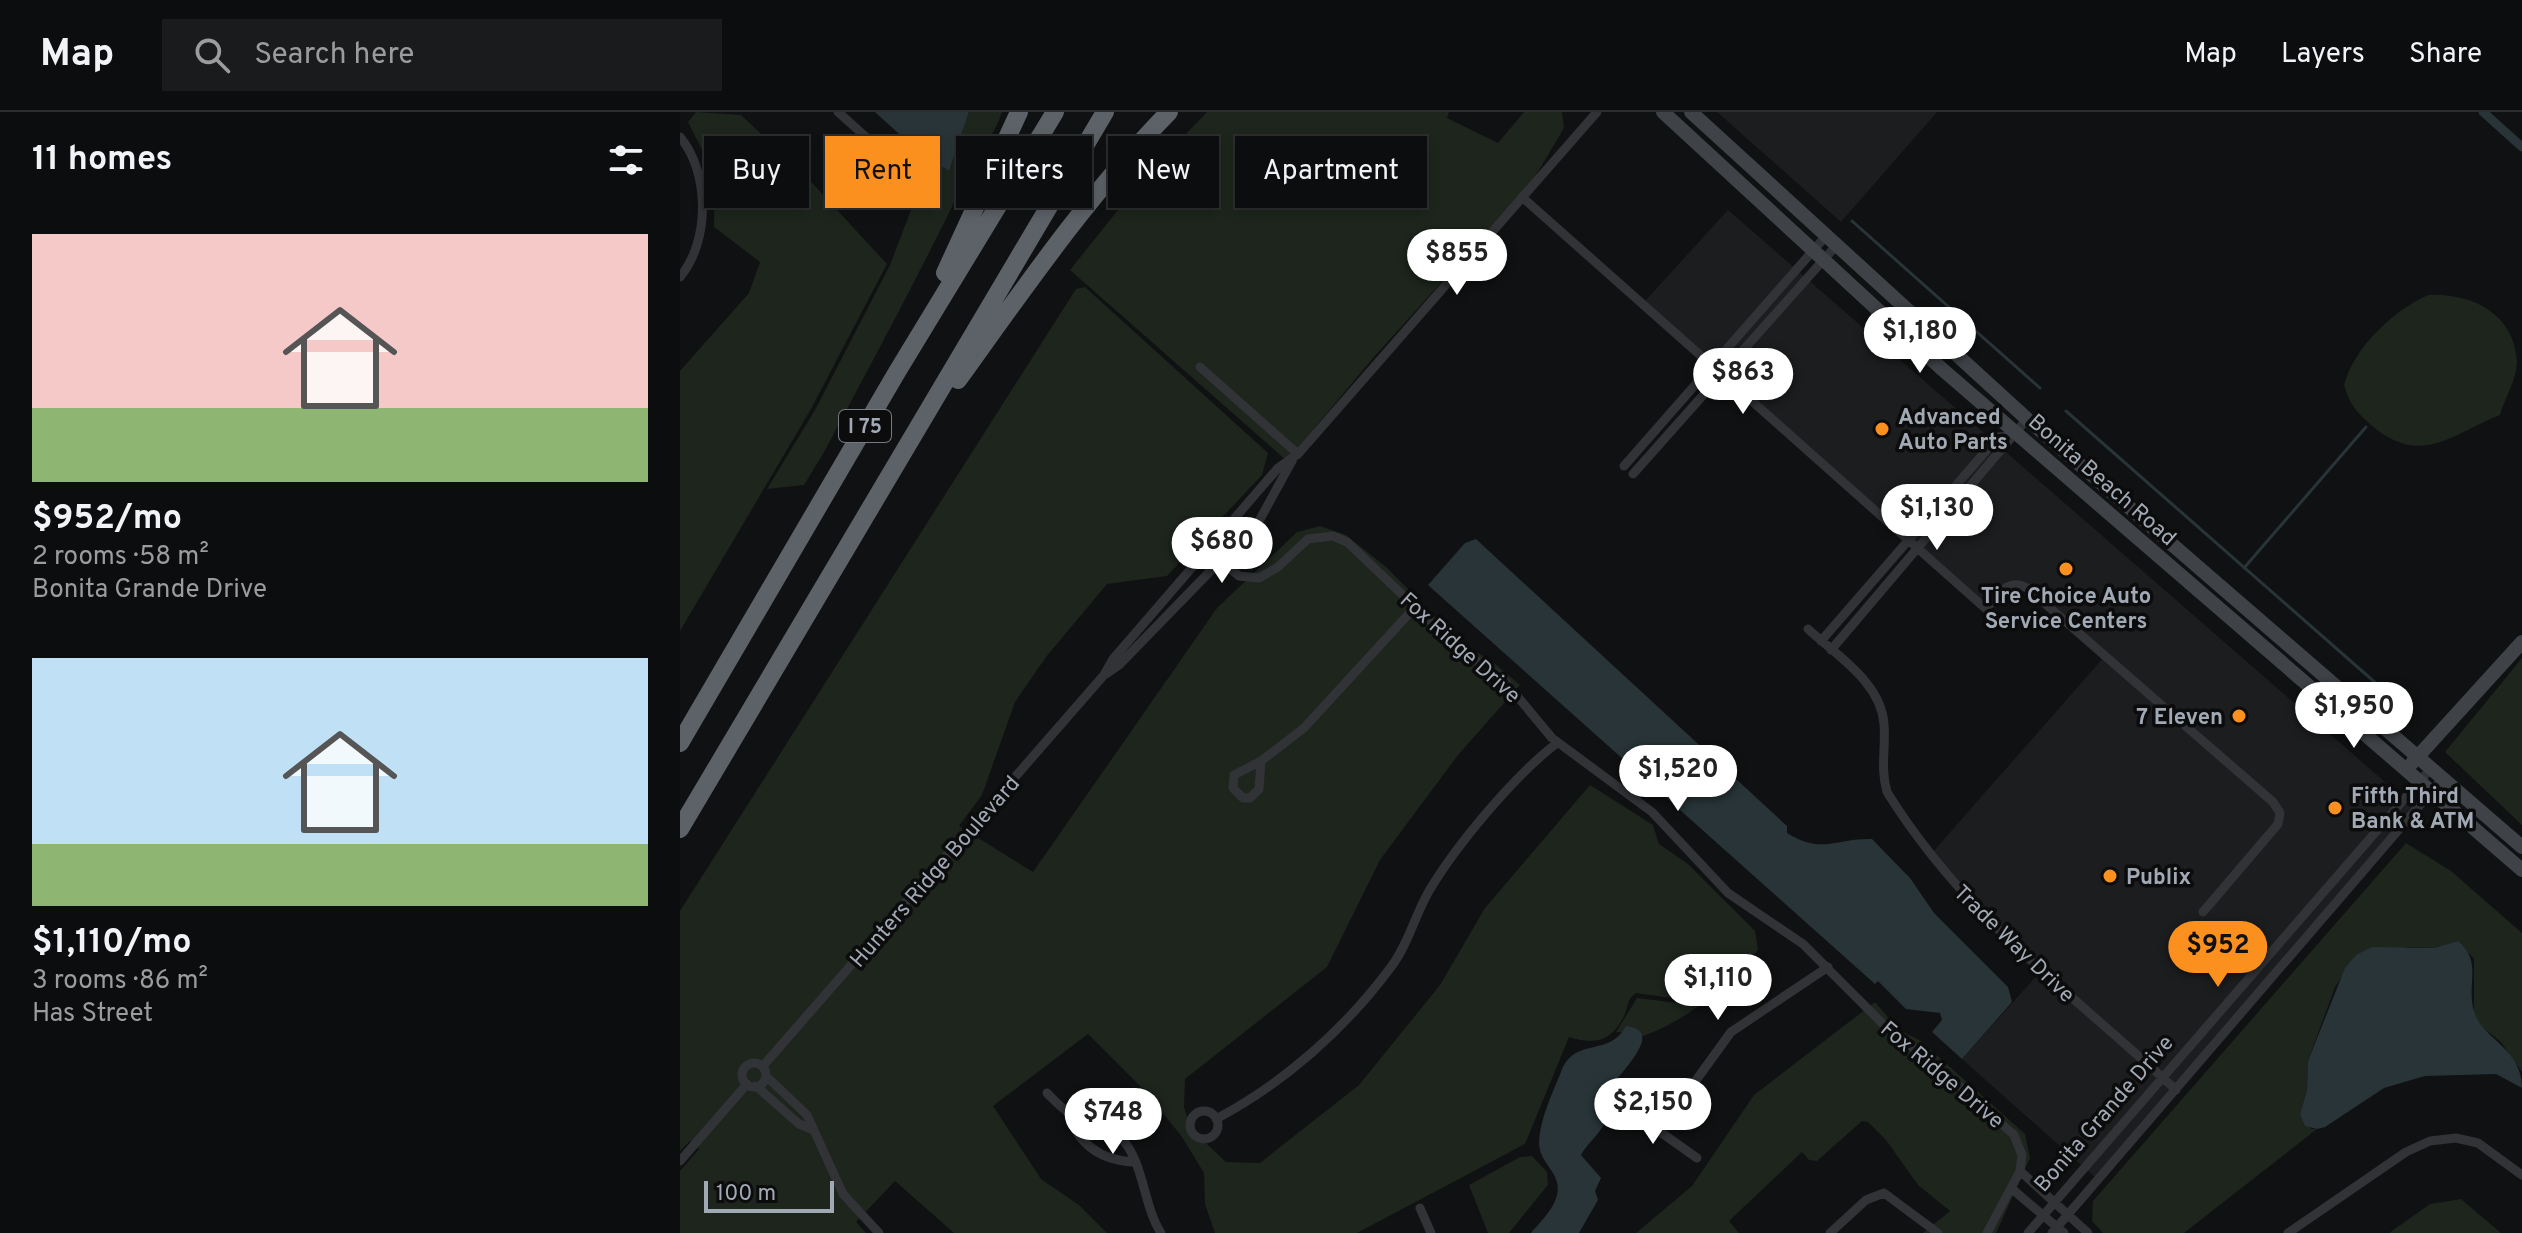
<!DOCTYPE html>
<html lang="en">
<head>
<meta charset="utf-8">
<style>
  body { margin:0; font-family:Overpass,sans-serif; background:#1a1b1c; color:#f1f3f6; height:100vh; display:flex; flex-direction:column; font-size:30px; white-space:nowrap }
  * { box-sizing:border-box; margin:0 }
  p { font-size:26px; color:#9a9c9e }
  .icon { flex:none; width:44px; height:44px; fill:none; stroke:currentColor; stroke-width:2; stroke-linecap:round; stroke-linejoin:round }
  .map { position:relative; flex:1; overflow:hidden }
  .details { display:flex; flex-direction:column; background:#0c0d0e; width:680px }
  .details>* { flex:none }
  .top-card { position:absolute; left:24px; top:24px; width:760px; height:72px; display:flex; gap:16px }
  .scale { position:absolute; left:24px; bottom:20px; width:130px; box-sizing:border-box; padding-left:8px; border:4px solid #a1a9b4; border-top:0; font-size:22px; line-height:28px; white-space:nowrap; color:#a1a9b4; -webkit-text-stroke:6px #0c0c0d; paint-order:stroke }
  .price { position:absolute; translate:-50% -68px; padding:0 18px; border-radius:28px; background:#fff; color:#222; font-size:26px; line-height:52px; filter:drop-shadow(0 2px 4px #0008) }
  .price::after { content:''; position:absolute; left:50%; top:48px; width:24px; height:18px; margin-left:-12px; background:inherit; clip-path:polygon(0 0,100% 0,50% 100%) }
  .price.selected { background:#fb901f; color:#111 }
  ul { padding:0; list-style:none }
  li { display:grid; align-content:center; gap:16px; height:424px; padding:0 32px }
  li span { display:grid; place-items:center; height:248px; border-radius:0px; color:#555 }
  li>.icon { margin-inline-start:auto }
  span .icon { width:144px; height:144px; fill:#fffc; stroke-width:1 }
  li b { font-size:34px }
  h2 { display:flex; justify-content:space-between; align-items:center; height:96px; padding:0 32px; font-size:34px }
  .chip { padding:0 28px; border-radius:0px; background:#0c0d0e; box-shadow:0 4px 12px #0003,0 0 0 2px #2c2d2e; font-size:28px; line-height:72px }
  .chip.selected { background:#fb901f; color:#111 }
  header { display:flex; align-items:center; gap:48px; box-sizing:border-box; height:112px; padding:0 40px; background:#0c0d0e; border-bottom:2px solid #2c2d2e }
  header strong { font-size:38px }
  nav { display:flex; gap:44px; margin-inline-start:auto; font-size:28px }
  .search { width:560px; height:72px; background:#1a1b1c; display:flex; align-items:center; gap:20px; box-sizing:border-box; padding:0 28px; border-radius:0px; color:#9a9c9e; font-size:30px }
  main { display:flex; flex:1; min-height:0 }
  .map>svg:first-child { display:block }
</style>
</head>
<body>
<header>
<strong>Map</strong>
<div class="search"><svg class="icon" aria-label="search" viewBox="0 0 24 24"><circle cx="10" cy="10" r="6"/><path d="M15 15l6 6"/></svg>Search here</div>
<nav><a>Map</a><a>Layers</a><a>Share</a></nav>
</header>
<main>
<section class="details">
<h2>11 homes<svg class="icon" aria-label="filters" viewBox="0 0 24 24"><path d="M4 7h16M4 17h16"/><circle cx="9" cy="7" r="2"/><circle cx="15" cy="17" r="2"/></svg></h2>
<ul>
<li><span style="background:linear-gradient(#f6c9c9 70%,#8fb573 0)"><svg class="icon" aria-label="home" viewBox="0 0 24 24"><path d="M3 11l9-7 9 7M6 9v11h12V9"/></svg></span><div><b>$952/mo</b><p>2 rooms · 58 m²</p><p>Bonita Grande Drive</p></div></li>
<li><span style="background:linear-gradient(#bfe0f5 75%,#8fb573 0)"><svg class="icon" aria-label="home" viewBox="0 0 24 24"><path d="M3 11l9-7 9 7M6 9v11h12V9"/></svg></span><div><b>$1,110/mo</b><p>3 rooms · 86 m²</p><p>Has Street</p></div></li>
</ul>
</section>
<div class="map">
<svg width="1842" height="1121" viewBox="0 0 1842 1121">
  <rect width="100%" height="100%" fill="#101112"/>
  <!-- built -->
  <path fill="#1c1d1f" d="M 1037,0 L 1257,0 L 1161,110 Z
    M 1048,98 L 1736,697 L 1416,1066 L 1282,947 L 1360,860 L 1251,742 L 1425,544 L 1337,474 L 1315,487 L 1302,489 L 965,189 Z"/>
  <!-- green -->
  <path fill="#1d251d" d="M 16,0 L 61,3 L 122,60 L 207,152 L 131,297 L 0,519 L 0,259 L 69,181 L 80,150 L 34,115 L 35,64 L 8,10 Z
    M 289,0 L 322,0 C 315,23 297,42 287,64 C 242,158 192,250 143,342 L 124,373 L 87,377 L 135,298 L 210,153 L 247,56 L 241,42 L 269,59 Z
    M 527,0 L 769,0 L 767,6 L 818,31 L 844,0 L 882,0 L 884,16 L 852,70 L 693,246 L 607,349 L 390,158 L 462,68 Z
    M 405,175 L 588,341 L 582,363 L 487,464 L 427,472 L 366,545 L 335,590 L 302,683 L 279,714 L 353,760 L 537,496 L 617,420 L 640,414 L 666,423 L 706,455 L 782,531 L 813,550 L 840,573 L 778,643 L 700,748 L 647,855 L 505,967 L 504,995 L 511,1017 L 546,1050 L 580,1051 L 679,973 L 760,873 L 805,796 L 910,673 L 973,713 L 979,732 L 1008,752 L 1075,819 L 1078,838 L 1066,851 L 999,887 L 956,881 C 947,887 948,895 944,904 C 931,930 915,933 889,925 L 845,1032 L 677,1121 L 535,1121 L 525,1092 L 524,1061 L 502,1025 L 465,979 L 408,922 L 313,994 L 361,1067 L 399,1093 L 427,1121 L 274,1121 L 215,1069 L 176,1110 L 186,1121 L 0,1121 L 0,1059 L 19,1037 L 10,1029 L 0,1039 L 0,799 L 396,177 Z
    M 1748,183 C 1791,181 1834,201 1837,249 C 1837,268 1825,285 1820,303 C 1772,322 1741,356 1691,313 C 1676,300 1669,291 1664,273 C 1675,234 1713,199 1748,183 Z
    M 1842,546 L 1842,713 L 1765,640 Z
    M 1726,731 L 1771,759 L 1842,821 L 1842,960 L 1821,930 L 1802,915 L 1794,902 L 1794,847 L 1778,829 L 1754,836 L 1729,835 L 1676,843 L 1655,875 L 1628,949 L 1627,978 L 1620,1002 L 1631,1017 L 1637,1017 L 1504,1121 L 1423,1121 L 1412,1109 L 1413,1089 Z
    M 1046,867 C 1026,894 993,913 961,925 L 960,922 L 936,920 L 957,886 L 998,891 Z
    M 1195,890 L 1219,918 L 1241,929 L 1345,1022 L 1350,1046 L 1316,1121 L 1243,1121 L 1270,1099 L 1238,1073 L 1206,1028 L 1188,1010 L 1182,1009 L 1137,1049 L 1129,1048 L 1122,1040 L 1049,1109 L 1059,1121 L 956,1121 L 1012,1074 L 1074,983 Z
    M 852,1044 L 867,1060 L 868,1073 L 829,1121 L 808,1121 L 789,1073 L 840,1045 Z
    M 1781,1087 L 1821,1121 L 1709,1121 L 1750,1092 Z"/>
  <!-- water -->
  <path fill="#283438" d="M 195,0 L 289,0 L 269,59 L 241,42 Z
    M 796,427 L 1107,714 L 1107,721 C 1143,743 1154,726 1192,727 L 1230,766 L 1254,801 L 1328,875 L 1332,890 L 1282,947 L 1252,920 L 1262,908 L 1260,901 L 1226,897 L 1198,869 L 1195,872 L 748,473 L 785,431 Z
    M 1778,829 C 1803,850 1786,872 1794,899 C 1802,928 1842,935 1842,976 L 1816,962 L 1745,964 L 1704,976 L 1645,1015 L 1637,1017 L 1625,1014 L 1620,1002 L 1627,978 L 1628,949 L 1665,856 L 1676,843 L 1692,835 L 1754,836 Z
    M 946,914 C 988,919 936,963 931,977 C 927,986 930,998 926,1008 C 922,1020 908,1030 901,1043 L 921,1066 L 915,1079 L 918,1088 L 899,1121 L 851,1121 C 867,1102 889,1083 871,1058 C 865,1049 859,1042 859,1030 C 860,1007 872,982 881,960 C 894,924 929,946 946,914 Z"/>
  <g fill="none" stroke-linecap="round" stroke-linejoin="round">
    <!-- stream -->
    <path stroke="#283438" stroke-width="3" d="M 1172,109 L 1360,276
      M 1386,299 L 1706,580
      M 1564,456 L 1686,315"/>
    <!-- canal -->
    <path stroke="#283438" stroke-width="9" d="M 1803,0 L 1842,35"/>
    <!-- street -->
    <path stroke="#313337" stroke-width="9" d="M 158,0 L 196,34 L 208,59 L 217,68 L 229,67 L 235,56 L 229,44 L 200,39
      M 0,25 C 30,61 30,129 0,165
      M 842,85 L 1306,497 C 1317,484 1328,465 1347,476 L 1593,690 L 1600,701 L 1598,712 L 1523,800
      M 520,255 L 618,342
      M 944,354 L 1145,125
      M 953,362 L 1155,135
      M 527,437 L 559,464 L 579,466 L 598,455 L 628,427 L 653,424 L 667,430 L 685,447 L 778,536 L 822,566 L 872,626 L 972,700 L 1048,781 L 1123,832 L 1208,917 L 1256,953 L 1334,1023 L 1342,1043 L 1340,1059 L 1307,1121
      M 1128,517 C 1156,543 1201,570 1204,612 C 1206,636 1200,655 1207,680 C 1284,804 1391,881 1496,978
      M 1141,529 L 1318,325 L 1330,324
      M 1151,538 L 1347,307
      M 426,562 L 439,553 L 579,409 L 613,347
      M 581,649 L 624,616 L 735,495
      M 581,649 L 579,677 L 570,686 L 563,686 L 553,676 L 554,663 Z
      M62 963a12 12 0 1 1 24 0a12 12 0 1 1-24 0Z
      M 83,954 L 424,563 L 433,547 L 598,356 L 618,342 L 917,0
      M 86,964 L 127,1003 L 163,1082 L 199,1121
      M 76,974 L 119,1012 L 131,1017
      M 367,981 C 374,988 382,997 390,1001 C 408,1009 425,1012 440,1025 C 464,1048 463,1094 481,1121
      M 948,997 L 1017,1046
      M510 1013a14 14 0 1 1 28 0a14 14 0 1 1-28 0Z
      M 388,1001 C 398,1032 420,1048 453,1050
      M 536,1007 C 604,971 665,917 711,855 C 728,833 735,803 749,779 C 777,732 835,663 877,631
      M 980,1018 L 1051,920 L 1148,855
      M 0,1049 L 67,972
      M 1340,1059 L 1408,1121
      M 1331,1076 L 1384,1121
      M 740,1096 L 751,1121
      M 1150,1121 L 1186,1088 L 1204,1081 L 1258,1121
      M 1348,1121 L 1752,655
      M 1372,1121 L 1764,665
      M 1608,1121 L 1726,1040 L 1750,1029 L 1776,1026 L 1798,1031 L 1842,1063"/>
    <!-- secondary -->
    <path stroke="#3f4247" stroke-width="14" d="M 983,0 L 1262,257 L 1842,758
      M 1011,0 L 1347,307 L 1842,735
      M 1732,651 L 1842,530"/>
    <!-- highway -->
    <path stroke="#5d6268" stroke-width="18" d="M 265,161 L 339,0
      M 278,268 C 345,175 409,82 489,0
      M 0,631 L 217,260 L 375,0
      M 0,717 L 425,0"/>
  </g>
  <!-- markers -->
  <g fill="#fb901f" stroke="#0c0c0d" stroke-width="3">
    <circle cx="1202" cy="317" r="8"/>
    <circle cx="1386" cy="457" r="8"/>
    <circle cx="1559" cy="604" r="8"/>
    <circle cx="1655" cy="696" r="8"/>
    <circle cx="1430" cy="764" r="8"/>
  </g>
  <g text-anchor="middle" stroke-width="7" stroke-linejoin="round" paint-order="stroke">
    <!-- shield labels -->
    <rect fill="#0c0c0d" stroke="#747a82" stroke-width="2" x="159" y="298" width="52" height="32" rx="6"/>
    <g font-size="20" font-weight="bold" fill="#a1a9b4">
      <text x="185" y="321">I 75</text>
    </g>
    <!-- poi labels -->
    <g font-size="22" font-weight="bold" fill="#a1a9b4" stroke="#0c0c0d" text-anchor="start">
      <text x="1218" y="312">Advanced<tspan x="1218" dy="25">Auto Parts</tspan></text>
      <text x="1386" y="491" text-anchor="middle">Tire Choice Auto<tspan x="1386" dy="25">Service Centers</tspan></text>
      <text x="1543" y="612" text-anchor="end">7 Eleven</text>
      <text x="1671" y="691">Fifth Third<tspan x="1671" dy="25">Bank &amp; ATM</tspan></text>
      <text x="1446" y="772">Publix</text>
    </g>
    <!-- street labels -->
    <g font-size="22" fill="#a1a9b4" stroke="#0c0c0d">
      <text transform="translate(1423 367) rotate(41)" y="8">Bonita Beach Road</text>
      <text transform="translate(781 535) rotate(42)" y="8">Fox Ridge Drive</text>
      <text transform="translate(254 759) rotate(-49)" y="8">Hunters Ridge Boulevard</text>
      <text transform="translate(1335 831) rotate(44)" y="8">Trade Way Drive</text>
      <text transform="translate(1263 962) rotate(40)" y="8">Fox Ridge Drive</text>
      <text transform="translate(1423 1001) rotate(-49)" y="8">Bonita Grande Drive</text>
    </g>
  </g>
</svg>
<div class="scale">100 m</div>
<b class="price" style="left:777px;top:185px">$855</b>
<b class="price" style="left:1240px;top:263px">$1,180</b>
<b class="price" style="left:1063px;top:304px">$863</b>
<b class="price" style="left:1257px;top:440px">$1,130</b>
<b class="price" style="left:542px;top:473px">$680</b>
<b class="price" style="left:1674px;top:638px">$1,950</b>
<b class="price" style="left:998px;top:701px">$1,520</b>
<b class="price selected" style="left:1538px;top:877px">$952</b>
<b class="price" style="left:1038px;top:910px">$1,110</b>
<b class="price" style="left:973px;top:1034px">$2,150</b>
<b class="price" style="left:433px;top:1044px">$748</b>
<div class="top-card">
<a class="chip">Buy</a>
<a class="chip selected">Rent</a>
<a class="chip">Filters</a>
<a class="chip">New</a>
<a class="chip">Apartment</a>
</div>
</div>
</main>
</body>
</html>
